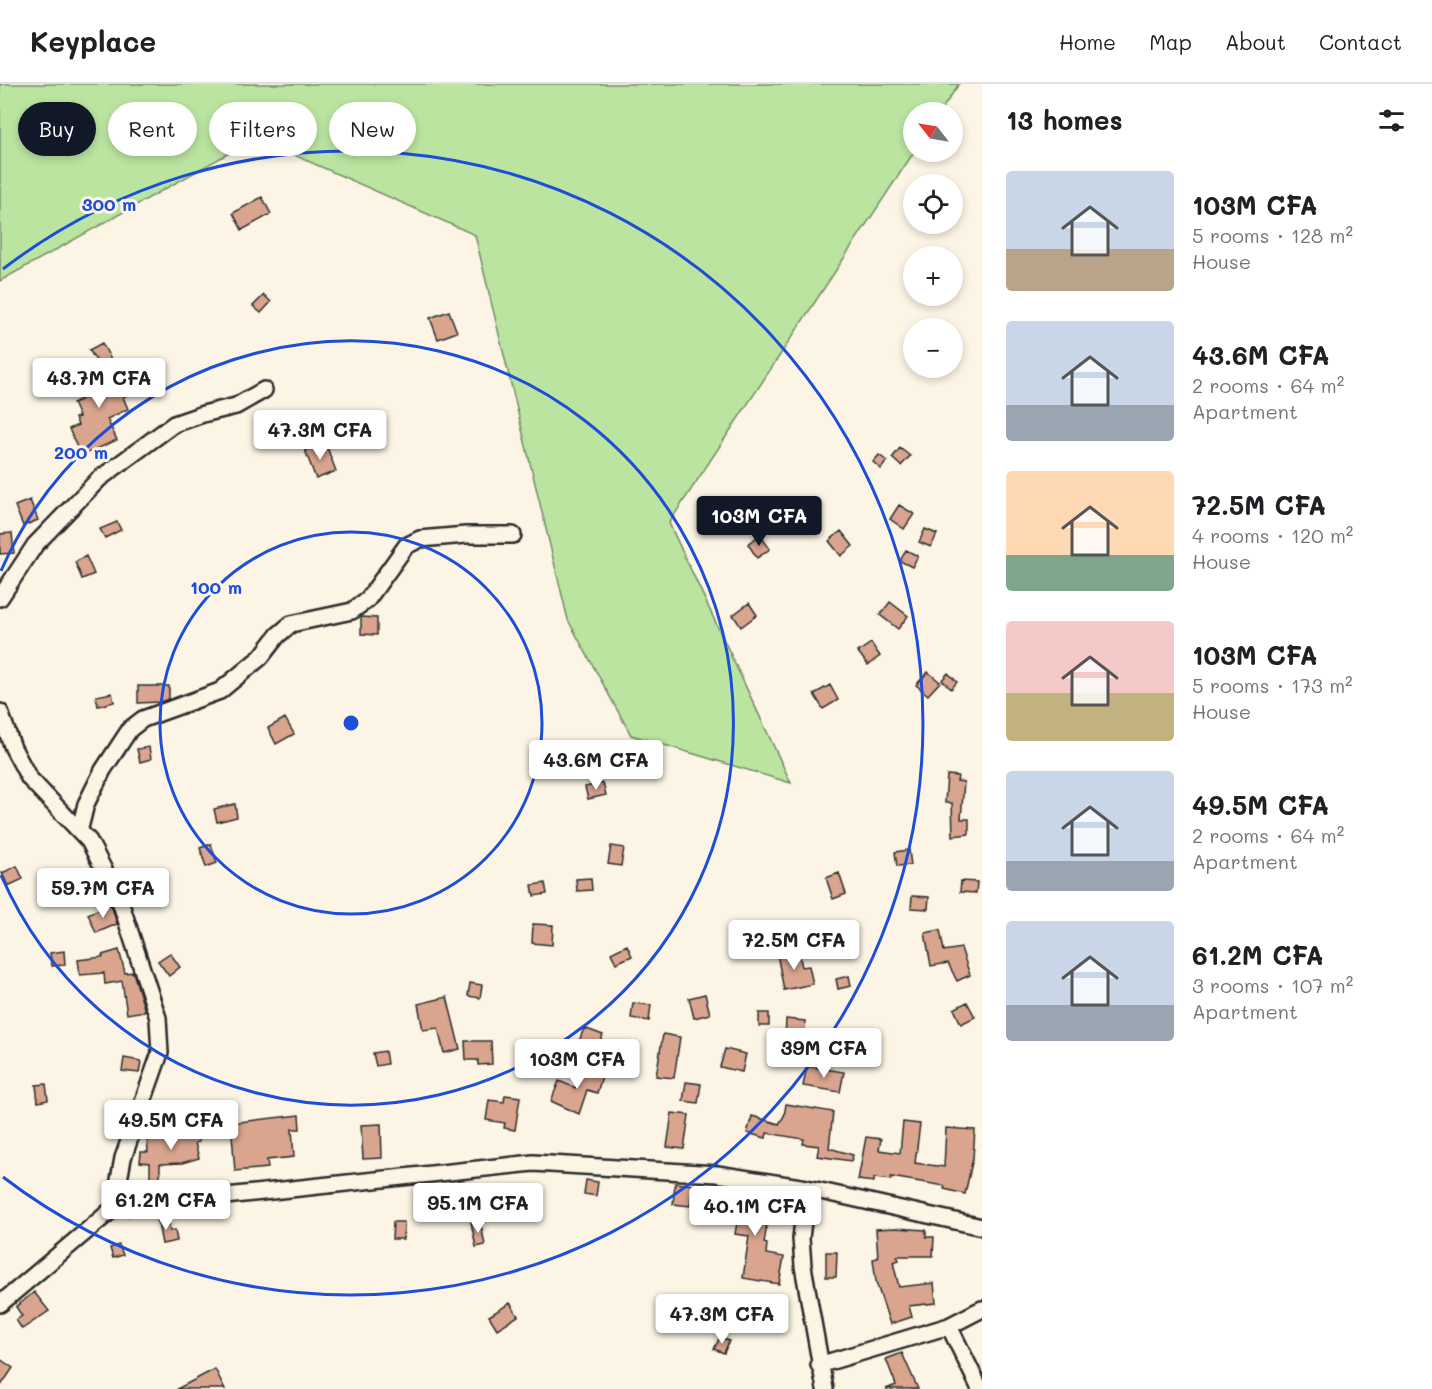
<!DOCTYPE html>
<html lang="en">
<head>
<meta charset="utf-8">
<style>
  body { margin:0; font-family:Mali,sans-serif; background:#f2f2f2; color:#202124; height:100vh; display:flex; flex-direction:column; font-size:22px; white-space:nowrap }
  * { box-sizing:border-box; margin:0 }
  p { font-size:20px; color:#757577 }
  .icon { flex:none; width:33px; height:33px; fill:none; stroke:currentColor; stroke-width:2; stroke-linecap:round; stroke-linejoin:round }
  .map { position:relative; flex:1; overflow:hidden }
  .sheet { display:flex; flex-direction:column; background:#fff; width:450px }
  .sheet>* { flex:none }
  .top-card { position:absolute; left:18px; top:18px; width:570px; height:54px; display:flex; gap:12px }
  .needle { width:39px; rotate:301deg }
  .fabs { position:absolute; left:903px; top:18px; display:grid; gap:12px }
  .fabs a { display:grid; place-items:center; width:60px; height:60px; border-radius:50%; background:#fff; box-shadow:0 3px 9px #0003; font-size:30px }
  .price { position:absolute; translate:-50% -51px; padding:0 14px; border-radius:6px; background:#fff; color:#222; font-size:20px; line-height:39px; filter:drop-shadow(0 2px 3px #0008) }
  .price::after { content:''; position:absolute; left:50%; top:36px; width:18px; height:14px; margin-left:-9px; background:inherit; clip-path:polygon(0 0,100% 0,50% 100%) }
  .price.selected { background:#111827; color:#fff }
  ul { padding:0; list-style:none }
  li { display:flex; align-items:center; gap:18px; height:150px; padding:0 24px }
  li span { display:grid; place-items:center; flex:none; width:168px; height:120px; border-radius:6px; color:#555 }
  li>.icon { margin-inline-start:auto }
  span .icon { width:72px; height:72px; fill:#fffc; stroke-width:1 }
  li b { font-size:26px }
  h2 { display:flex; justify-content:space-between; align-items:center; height:72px; padding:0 24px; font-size:26px }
  .chip { padding:0 21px; border-radius:27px; background:#fff; box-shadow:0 3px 9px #0003; font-size:21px; line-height:54px }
  .chip.selected { background:#111827; color:#fff }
  header { display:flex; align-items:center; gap:36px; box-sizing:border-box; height:84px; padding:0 30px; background:#fff; border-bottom:2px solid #e0e0e0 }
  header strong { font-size:28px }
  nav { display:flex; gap:33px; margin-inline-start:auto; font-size:21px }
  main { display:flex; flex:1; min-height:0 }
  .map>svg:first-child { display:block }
</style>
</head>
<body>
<header>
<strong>Keyplace</strong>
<nav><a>Home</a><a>Map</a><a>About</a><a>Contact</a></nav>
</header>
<main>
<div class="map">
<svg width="982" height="1305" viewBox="0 0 982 1305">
  <rect width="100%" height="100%" fill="#fcf5e5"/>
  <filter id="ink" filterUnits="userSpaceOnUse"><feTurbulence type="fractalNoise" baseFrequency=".0167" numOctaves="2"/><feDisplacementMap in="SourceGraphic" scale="12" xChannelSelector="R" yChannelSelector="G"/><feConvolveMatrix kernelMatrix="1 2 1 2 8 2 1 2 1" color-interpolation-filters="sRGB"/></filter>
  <g filter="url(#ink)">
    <!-- green -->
    <path fill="#bae4a0" stroke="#728866" stroke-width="1.5" d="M 0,0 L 959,0 L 940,28 L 914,28 L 914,68 L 669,439 L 791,699 L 631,651 L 568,536 L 475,151 L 256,54 L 0,197 Z"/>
    <!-- building -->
    <path fill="#d9a58e" stroke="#2b2b2b" stroke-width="1.5" d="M 262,113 L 271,130 L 242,146 L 233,129 Z
      M 264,211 L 271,218 L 261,229 L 253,222 Z
      M 449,227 L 457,248 L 438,255 L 430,234 Z
      M 102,259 L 116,285 L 127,311 L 123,313 L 128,325 L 107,335 L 117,356 L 81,372 L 69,345 L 78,341 L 75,334 L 79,333 L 73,319 L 113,301 L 89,266 Z
      M 325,358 L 336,387 L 316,395 L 305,366 Z
      M 900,364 L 910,372 L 901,382 L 892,374 Z
      M 879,371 L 887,377 L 881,385 L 873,378 Z
      M 30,416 L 38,436 L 23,442 L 15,422 Z
      M 899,421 L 914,430 L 904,445 L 890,435 Z
      M 799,424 L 811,436 L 800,446 L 788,434 Z
      M 117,438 L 121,446 L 105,454 L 100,445 Z
      M 925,445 L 937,450 L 931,463 L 919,458 Z
      M 841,447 L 853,462 L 841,472 L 829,457 Z
      M 12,449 L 14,469 L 0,470 L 0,450 Z
      M 760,451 L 770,465 L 757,474 L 748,460 Z
      M 906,466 L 918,472 L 912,483 L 900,477 Z
      M 86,472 L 94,490 L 82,495 L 75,478 Z
      M 890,518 L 908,532 L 898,545 L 880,531 Z
      M 749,519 L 757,531 L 741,543 L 733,531 Z
      M 361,533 L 377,534 L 377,551 L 361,550 Z
      M 871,559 L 880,572 L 868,581 L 858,568 Z
      M 928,588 L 940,598 L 928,611 L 916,601 Z
      M 948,589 L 957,598 L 951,605 L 942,596 Z
      M 830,601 L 838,616 L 823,625 L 814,610 Z
      M 138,602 L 169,602 L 169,615 L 160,618 L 138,619 Z
      M 112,609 L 114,618 L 98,622 L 96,612 Z
      M 285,634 L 294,650 L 276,660 L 268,644 Z
      M 149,663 L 151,675 L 140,678 L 137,665 Z
      M 947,691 L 958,692 L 957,697 L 964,698 L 961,735 L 969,735 L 969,750 L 953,752 L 952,719 L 945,719 Z
      M 603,699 L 606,711 L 588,715 L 585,703 Z
      M 235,720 L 237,733 L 217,738 L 214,725 Z
      M 211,760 L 217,779 L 206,783 L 200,764 Z
      M 611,762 L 624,764 L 621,782 L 608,780 Z
      M 909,766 L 911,781 L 897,782 L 895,768 Z
      M 17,782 L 23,795 L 8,802 L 2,789 Z
      M 839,789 L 846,810 L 833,815 L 826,794 Z
      M 591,794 L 592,806 L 577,807 L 576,795 Z
      M 961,797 L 977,798 L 976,809 L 960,808 Z
      M 545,799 L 547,810 L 534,812 L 532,801 Z
      M 912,812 L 929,813 L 928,825 L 911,824 Z
      M 111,820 L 117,840 L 96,849 L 88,830 Z
      M 533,840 L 553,841 L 552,861 L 532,859 Z
      M 940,846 L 944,867 L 961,864 L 970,891 L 957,897 L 948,879 L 931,882 L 925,849 Z
      M 627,861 L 632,872 L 616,879 L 611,869 Z
      M 798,865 L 802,883 L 809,882 L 813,900 L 784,906 L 777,870 Z
      M 119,866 L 125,889 L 133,888 L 145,927 L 127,930 L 122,897 L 105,900 L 104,889 L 80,891 L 78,876 L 103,873 L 102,871 Z
      M 64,867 L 65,881 L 52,882 L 50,869 Z
      M 170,869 L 180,883 L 169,892 L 158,877 Z
      M 849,892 L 851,902 L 838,905 L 836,895 Z
      M 470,899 L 482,901 L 480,914 L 468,912 Z
      M 705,910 L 710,930 L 694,934 L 689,914 Z
      M 447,913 L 460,965 L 444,969 L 438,944 L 423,946 L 418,920 Z
      M 967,918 L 975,933 L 961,940 L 954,925 Z
      M 633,919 L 651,921 L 649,937 L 631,934 Z
      M 759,929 L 769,929 L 769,942 L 759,942 Z
      M 786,935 L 805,937 L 803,976 L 784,975 Z
      M 584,944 L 603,951 L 593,978 L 574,971 Z
      M 663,950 L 680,953 L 674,994 L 656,992 Z
      M 465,957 L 491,957 L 492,980 L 478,981 L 478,976 L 466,976 Z
      M 725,965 L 746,970 L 742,988 L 720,983 Z
      M 385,967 L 387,980 L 376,982 L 373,969 Z
      M 124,974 L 141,977 L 139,989 L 122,987 Z
      M 807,982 L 844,988 L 840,1008 L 803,1002 Z
      M 584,983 L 603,989 L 597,1009 L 587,1006 L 579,1030 L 551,1017 L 559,997 L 576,1004 Z
      M 686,998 L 701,1000 L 698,1019 L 683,1017 Z
      M 46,1000 L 48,1016 L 38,1018 L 36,1001 Z
      M 505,1011 L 520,1013 L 515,1046 L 504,1044 L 505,1039 L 486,1036 L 489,1016 L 504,1018 Z
      M 786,1020 L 833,1028 L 829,1064 L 853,1071 L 851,1077 L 817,1072 L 819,1062 L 803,1060 L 804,1055 L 767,1049 L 766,1054 L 747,1049 L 752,1032 L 779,1040 L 784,1032 Z
      M 672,1029 L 689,1031 L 684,1065 L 667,1063 Z
      M 299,1031 L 300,1045 L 292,1045 L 294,1073 L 267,1076 L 268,1084 L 235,1087 L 231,1039 Z
      M 903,1038 L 920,1040 L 915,1079 L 944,1083 L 946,1044 L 975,1046 L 973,1074 L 965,1110 L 944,1105 L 945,1102 L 891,1093 L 891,1096 L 874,1094 L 874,1098 L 858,1096 L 866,1053 L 881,1055 L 879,1066 L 900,1069 Z
      M 381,1040 L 382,1074 L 363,1075 L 361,1041 Z
      M 195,1043 L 199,1058 L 195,1059 L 199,1074 L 182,1079 L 160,1080 L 160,1094 L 150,1094 L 150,1079 L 140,1078 L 141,1068 L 148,1068 L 147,1054 L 159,1055 Z
      M 586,1096 L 598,1098 L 596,1112 L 584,1110 Z
      M 675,1099 L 693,1101 L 690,1122 L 673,1120 Z
      M 742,1112 L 771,1115 L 764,1159 L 767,1160 L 766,1170 L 784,1173 L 779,1200 L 743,1194 L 749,1152 L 735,1150 L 738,1132 L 715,1128 L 717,1116 L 741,1119 Z
      M 167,1132 L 170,1147 L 175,1146 L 177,1157 L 162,1160 L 157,1134 Z
      M 480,1136 L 485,1161 L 476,1163 L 471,1138 Z
      M 393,1138 L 404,1138 L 403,1155 L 392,1155 Z
      M 895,1144 L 926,1146 L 926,1153 L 934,1153 L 933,1172 L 897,1172 L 899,1176 L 893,1178 L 899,1203 L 934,1199 L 936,1219 L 909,1222 L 912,1233 L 890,1240 L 876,1198 L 873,1175 L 878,1174 L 876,1145 Z
      M 119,1161 L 123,1171 L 113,1174 L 110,1164 Z
      M 826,1168 L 837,1168 L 836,1193 L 826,1193 Z
      M 34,1208 L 49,1227 L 22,1245 L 16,1236 L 22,1232 L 16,1223 Z
      M 510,1219 L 518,1232 L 497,1245 L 489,1232 Z
      M 720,1253 L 729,1257 L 724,1269 L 714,1265 Z
      M 902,1269 L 918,1305 L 886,1305 L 896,1301 L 886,1275 Z
      M 0,1275 L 13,1284 L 0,1303 Z
      M 215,1285 L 225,1305 L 177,1305 Z"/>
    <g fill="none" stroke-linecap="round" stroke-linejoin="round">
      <defs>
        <path id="minor" d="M 0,514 L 35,461 L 99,395 L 174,340 L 203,330 L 236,322 L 264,306
          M 0,628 L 13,664 L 29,694 L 89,757 L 120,817 L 158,934 L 160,969 L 123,1074 L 114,1124
          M 80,744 L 86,720 L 103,686 L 130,645 L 143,635 L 220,607 L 261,573 L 278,551 L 291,540 L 352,527 L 368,515 L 406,462 L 420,455 L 466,451 L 513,451
          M 807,1104 L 801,1154 L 803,1182 L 825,1305
          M 0,1220 L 114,1124 L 533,1079 L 717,1090 L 807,1104 L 982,1143
          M 949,1242 L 980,1305
          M 819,1281 L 949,1242 L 982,1225"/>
      </defs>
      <!-- minor casing -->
      <use href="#minor" stroke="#2b2b2b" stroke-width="20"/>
      <!-- minor -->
      <use href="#minor" stroke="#fcf5e5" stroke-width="15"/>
    </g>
  </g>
  <!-- distance rings -->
  <g fill="none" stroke="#1d4ed8" stroke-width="3">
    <circle cx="351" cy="639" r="191"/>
    <path d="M1 487A382 382 0 1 1 1 791"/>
    <path d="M3 185A572 572 0 1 1 3 1093"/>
  </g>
  <circle cx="351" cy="639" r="9" fill="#1d4ed8" stroke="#fcf5e5" stroke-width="3"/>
  <g font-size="18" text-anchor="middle" font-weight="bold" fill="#1d4ed8" stroke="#fcf5e5" stroke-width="6" stroke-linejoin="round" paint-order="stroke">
    <text x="109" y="127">300 m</text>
    <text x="81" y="375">200 m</text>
    <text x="216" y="510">100 m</text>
  </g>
</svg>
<div class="fabs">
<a><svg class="needle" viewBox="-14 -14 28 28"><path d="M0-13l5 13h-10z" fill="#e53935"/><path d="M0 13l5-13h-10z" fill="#757577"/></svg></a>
<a><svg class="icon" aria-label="locate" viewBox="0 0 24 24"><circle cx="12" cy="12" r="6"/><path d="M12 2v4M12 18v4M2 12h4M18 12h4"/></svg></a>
<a>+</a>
<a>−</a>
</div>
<b class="price" style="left:99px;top:325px">43.7M CFA</b>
<b class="price" style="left:320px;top:377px">47.3M CFA</b>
<b class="price selected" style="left:759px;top:463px">103M CFA</b>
<b class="price" style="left:596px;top:707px">43.6M CFA</b>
<b class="price" style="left:103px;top:835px">59.7M CFA</b>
<b class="price" style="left:794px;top:887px">72.5M CFA</b>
<b class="price" style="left:824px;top:995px">39M CFA</b>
<b class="price" style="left:577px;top:1006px">103M CFA</b>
<b class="price" style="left:171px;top:1067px">49.5M CFA</b>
<b class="price" style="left:166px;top:1147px">61.2M CFA</b>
<b class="price" style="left:478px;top:1150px">95.1M CFA</b>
<b class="price" style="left:755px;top:1153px">40.1M CFA</b>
<b class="price" style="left:722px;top:1261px">47.3M CFA</b>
<div class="top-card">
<a class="chip selected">Buy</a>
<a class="chip">Rent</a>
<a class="chip">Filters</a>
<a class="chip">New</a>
</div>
</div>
<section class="sheet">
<h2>13 homes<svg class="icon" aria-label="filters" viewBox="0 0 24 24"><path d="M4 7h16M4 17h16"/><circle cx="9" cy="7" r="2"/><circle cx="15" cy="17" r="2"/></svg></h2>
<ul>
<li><span style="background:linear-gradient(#c9d6e8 65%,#b9a48a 0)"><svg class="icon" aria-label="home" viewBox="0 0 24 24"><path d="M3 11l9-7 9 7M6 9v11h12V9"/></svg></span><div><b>103M CFA</b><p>5 rooms · 128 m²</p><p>House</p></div></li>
<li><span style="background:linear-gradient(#c9d6e8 70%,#9aa5b1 0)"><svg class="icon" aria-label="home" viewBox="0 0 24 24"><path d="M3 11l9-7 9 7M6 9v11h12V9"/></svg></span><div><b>43.6M CFA</b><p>2 rooms · 64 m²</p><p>Apartment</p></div></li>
<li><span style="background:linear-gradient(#ffd9b3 70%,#7fa58c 0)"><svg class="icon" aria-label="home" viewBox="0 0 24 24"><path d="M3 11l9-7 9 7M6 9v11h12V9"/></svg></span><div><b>72.5M CFA</b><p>4 rooms · 120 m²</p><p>House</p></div></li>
<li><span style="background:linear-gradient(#f6c9c9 60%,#c2b280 0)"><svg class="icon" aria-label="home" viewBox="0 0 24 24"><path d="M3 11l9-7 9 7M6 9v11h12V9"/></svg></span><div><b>103M CFA</b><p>5 rooms · 173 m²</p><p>House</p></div></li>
<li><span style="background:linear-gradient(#c9d6e8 75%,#9aa5b1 0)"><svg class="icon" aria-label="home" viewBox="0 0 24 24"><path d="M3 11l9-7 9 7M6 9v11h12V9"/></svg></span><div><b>49.5M CFA</b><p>2 rooms · 64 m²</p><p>Apartment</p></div></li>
<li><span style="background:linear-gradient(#c9d6e8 70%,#9aa5b1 0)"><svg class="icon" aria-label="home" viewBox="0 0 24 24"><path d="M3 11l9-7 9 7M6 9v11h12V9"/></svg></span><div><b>61.2M CFA</b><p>3 rooms · 107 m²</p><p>Apartment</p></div></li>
</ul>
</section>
</main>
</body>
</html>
